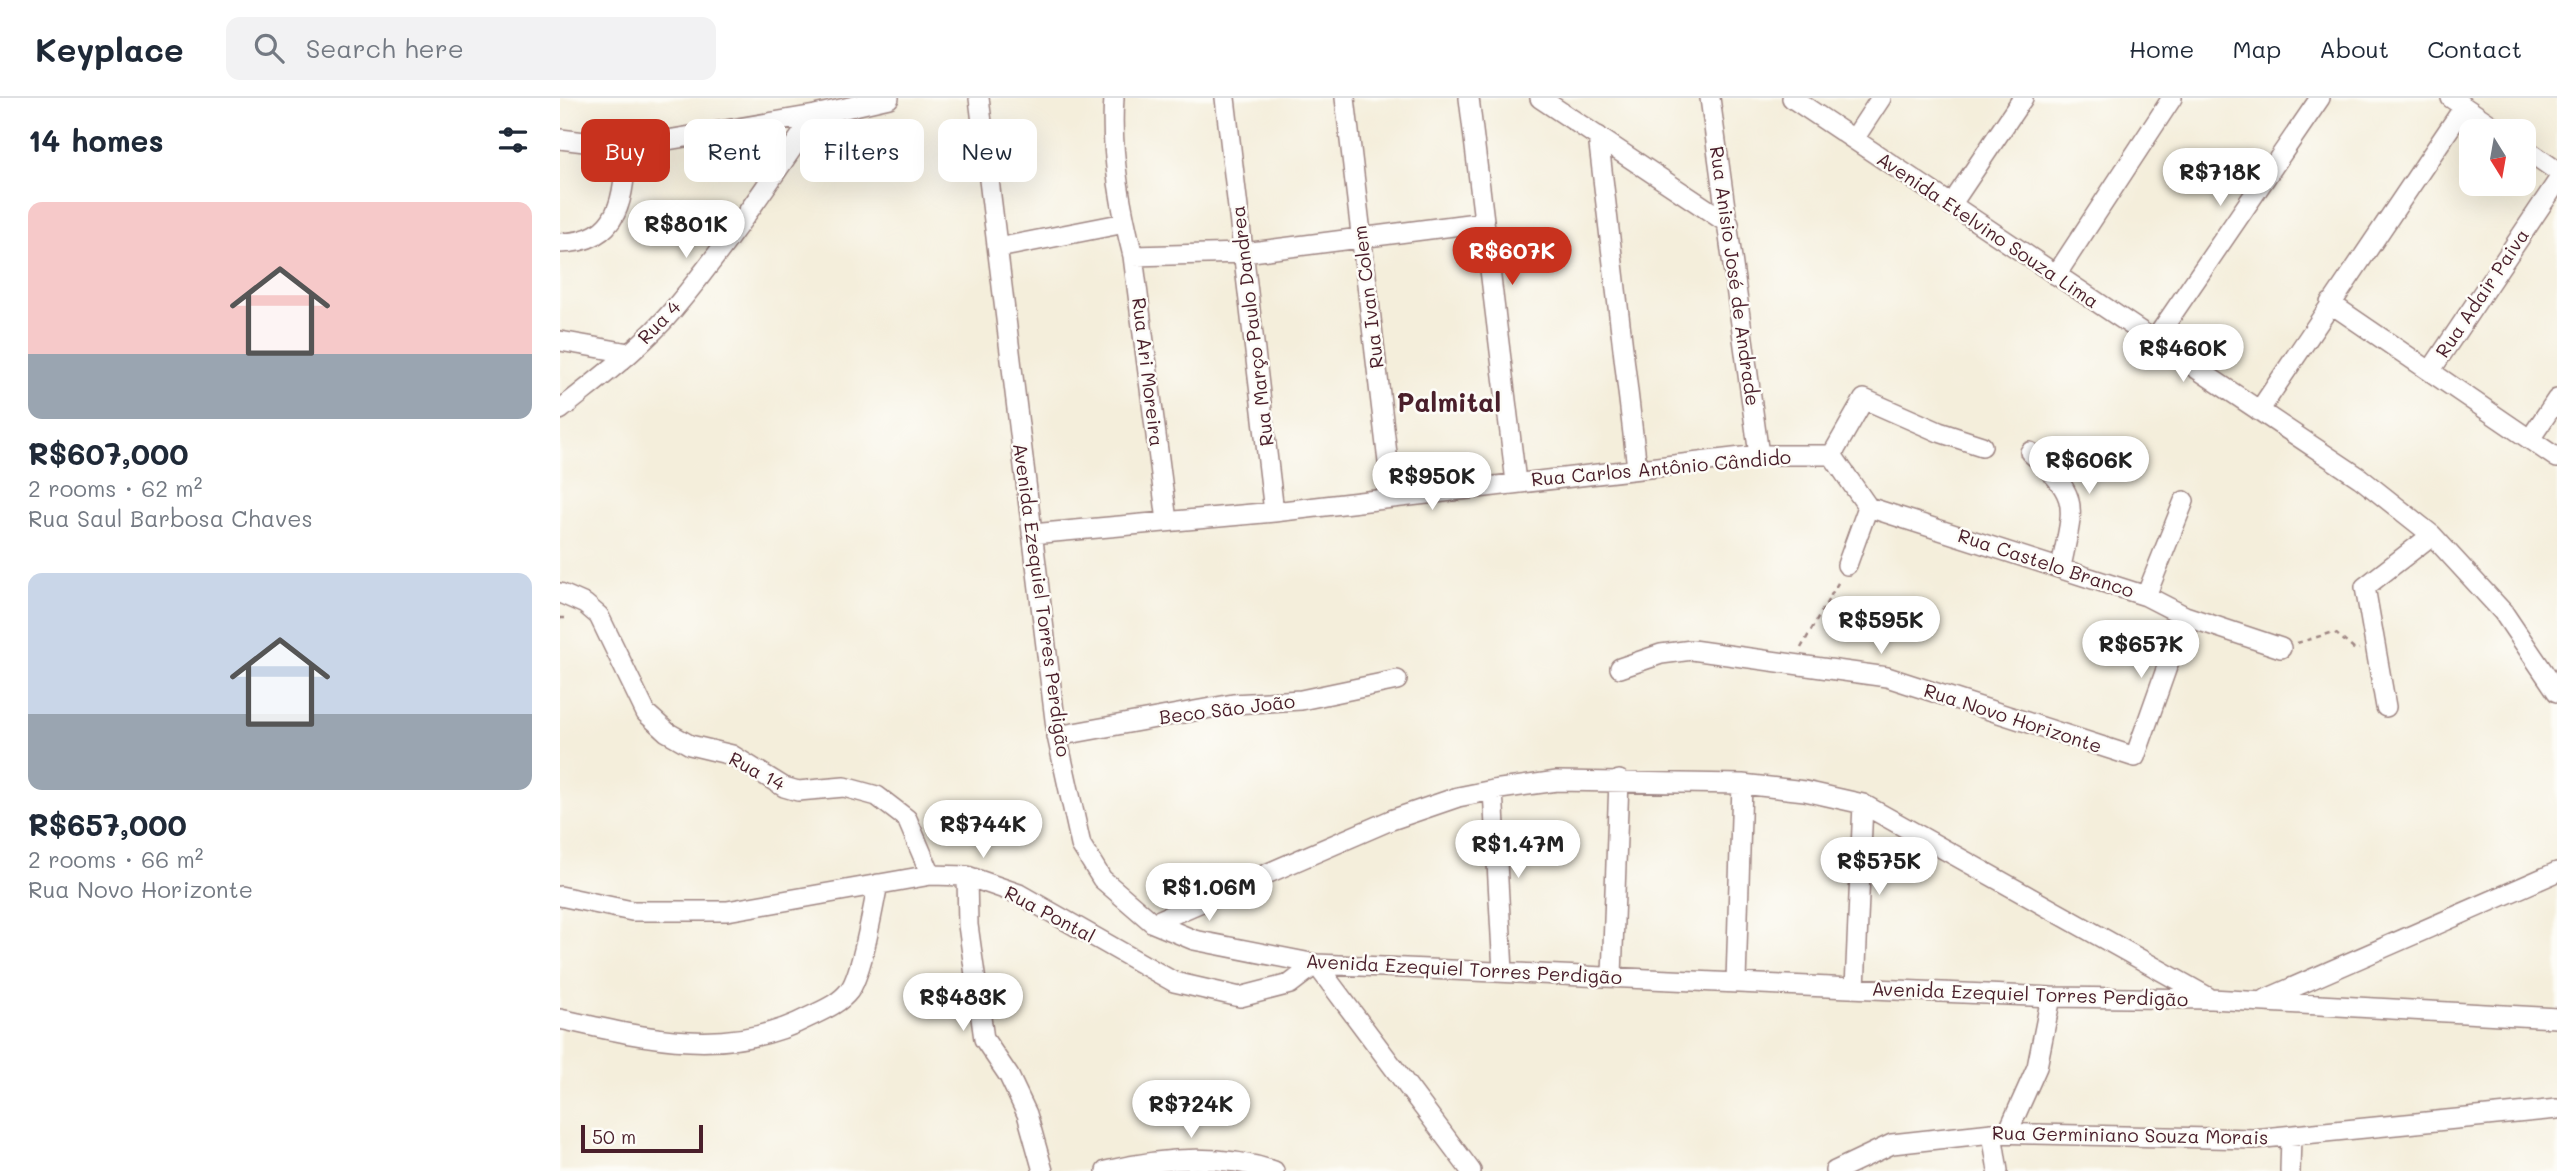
<!DOCTYPE html>
<html lang="en">
<head>
<meta charset="utf-8">
<style>
  body { margin:0; font-family:Mali,sans-serif; background:#f2f2f3; color:#1f2937; height:100vh; display:flex; flex-direction:column; font-size:26px; white-space:nowrap }
  * { box-sizing:border-box; margin:0 }
  p { font-size:23px; color:#747a83 }
  .icon { flex:none; width:38px; height:38px; fill:none; stroke:currentColor; stroke-width:2; stroke-linecap:round; stroke-linejoin:round }
  .map { position:relative; flex:1; overflow:hidden }
  .panel { display:flex; flex-direction:column; background:#fff; width:560px }
  .panel>* { flex:none }
  .guide { position:absolute; left:21px; top:21px; width:665px; height:63px; display:flex; gap:14px }
  .needle { width:46px; rotate:169deg }
  .controls { position:absolute; left:1899px; top:21px; display:grid; gap:14px }
  .controls a { display:grid; place-items:center; width:77px; height:77px; border-radius:14px; background:#fff; box-shadow:0 7px 28px #0002; font-size:35px }
  .scale { position:absolute; left:21px; bottom:18px; width:122px; box-sizing:border-box; padding-left:7px; border:4px solid #4a1f2b; border-top:0; font-size:19px; line-height:24px; white-space:nowrap; color:#4a1f2b; -webkit-text-stroke:5px #fdfcf7; paint-order:stroke }
  .price { position:absolute; translate:-50% -60px; padding:0 16px; border-radius:24px; background:#fff; color:#222; font-size:23px; line-height:46px; filter:drop-shadow(0 2px 4px #0008) }
  .price::after { content:''; position:absolute; left:50%; top:42px; width:21px; height:16px; margin-left:-10px; background:inherit; clip-path:polygon(0 0,100% 0,50% 100%) }
  .price.on { background:#c8321e; color:#fff }
  ul { padding:0; list-style:none }
  li { display:grid; align-content:center; gap:14px; height:371px; padding:0 28px }
  li span { display:grid; place-items:center; height:217px; border-radius:14px; color:#555 }
  li>.icon { margin-inline-start:auto }
  span .icon { width:126px; height:126px; fill:#fffc; stroke-width:1 }
  li b { font-size:30px }
  h2 { display:flex; justify-content:space-between; align-items:center; height:84px; padding:0 28px; font-size:30px }
  .tag { padding:0 24px; border-radius:14px; background:#fff; box-shadow:0 7px 28px #0002; font-size:24px; line-height:63px }
  .tag.on { background:#c8321e; color:#fff }
  header { display:flex; align-items:center; gap:42px; box-sizing:border-box; height:98px; padding:0 35px; background:#fff; border-bottom:2px solid #e0e1e3 }
  header strong { font-size:33px }
  nav { display:flex; gap:38px; margin-inline-start:auto; font-size:24px }
  .search { width:490px; height:63px; background:#f2f2f3; display:flex; align-items:center; gap:18px; box-sizing:border-box; padding:0 24px; border-radius:14px; color:#747a83; font-size:26px }
  main { display:flex; flex:1; min-height:0 }
  .map>svg:first-child { display:block }
</style>
</head>
<body>
<header>
<strong>Keyplace</strong>
<div class="search"><svg class="icon" aria-label="search" viewBox="0 0 24 24"><circle cx="10" cy="10" r="6"/><path d="M15 15l6 6"/></svg>Search here</div>
<nav><a>Home</a><a>Map</a><a>About</a><a>Contact</a></nav>
</header>
<main>
<section class="panel">
<h2>14 homes<svg class="icon" aria-label="filters" viewBox="0 0 24 24"><path d="M4 7h16M4 17h16"/><circle cx="9" cy="7" r="2"/><circle cx="15" cy="17" r="2"/></svg></h2>
<ul>
<li><span style="background:linear-gradient(#f6c9c9 70%,#9aa5b1 0)"><svg class="icon" aria-label="home" viewBox="0 0 24 24"><path d="M3 11l9-7 9 7M6 9v11h12V9"/></svg></span><div><b>R$607,000</b><p>2 rooms · 62 m²</p><p>Rua Saul Barbosa Chaves</p></div></li>
<li><span style="background:linear-gradient(#c9d6e8 65%,#9aa5b1 0)"><svg class="icon" aria-label="home" viewBox="0 0 24 24"><path d="M3 11l9-7 9 7M6 9v11h12V9"/></svg></span><div><b>R$657,000</b><p>2 rooms · 66 m²</p><p>Rua Novo Horizonte</p></div></li>
</ul>
</section>
<div class="map">
<svg width="1997" height="1073" viewBox="0 0 1997 1073">
  <rect width="100%" height="100%" fill="#fdfcf7"/>
  <filter id="ink" filterUnits="userSpaceOnUse"><feTurbulence type="fractalNoise" baseFrequency=".0143" numOctaves="2"/><feDisplacementMap in="SourceGraphic" scale="14" xChannelSelector="R" yChannelSelector="G"/><feConvolveMatrix kernelMatrix="1 2 1 2 8 2 1 2 1" color-interpolation-filters="sRGB"/></filter>
  <filter id="wash" filterUnits="userSpaceOnUse"><feTurbulence type="fractalNoise" baseFrequency=".00686" numOctaves="4" result="noise"/><feDisplacementMap in="SourceGraphic" scale="28" xChannelSelector="R" yChannelSelector="G"/><feGaussianBlur stdDeviation="1.57" result="paint"/><feColorMatrix in="noise" values="0 0 0 0 0 0 0 0 0 0 0 0 0 0 0 0 0 1.4 0 .05"/><feComposite in="paint" operator="in"/></filter>
  <g filter="url(#wash)">
    <rect width="100%" height="100%" fill="#f4eedb"/>
  </g>
  <g filter="url(#ink)">
    <g fill="none" stroke-linecap="round" stroke-linejoin="round">
      <defs>
        <path id="minor" d="M 419,0 L 497,638 L 521,747 L 542,781 L 593,825 L 634,842 L 756,866 L 1491,899 L 1651,901 L 1997,920
          M 554,0 C 550,52 560,107 573,158 L 607,423
          M 665,0 L 714,414
          M 785,0 L 832,398
          M 909,0 L 956,384
          M 980,0 L 1169,126
          M 1150,0 L 1199,357
          M 1232,0 L 1800,380 L 1872,437 L 1943,514 L 1997,594
          M 1891,0 L 1940,33
          M 1038,38 L 1077,370
          M 0,41 L 66,49 L 255,17 L 329,0
          M 1294,41 L 1321,0
          M 1964,50 L 1997,73
          M 1391,107 L 1463,0
          M 0,145 C 61,144 64,99 66,49
          M 438,150 L 565,125
          M 573,158 L 684,155 L 924,124
          M 1496,177 L 1612,0
          M 1770,205 L 1997,360
          M 0,243 L 69,255
          M 1594,243 L 1760,0
          M 1871,272 L 1997,84
          M 0,312 C 38,281 81,250 113,212 C 164,151 210,83 255,17
          M 1699,313 L 1904,9
          M 1970,341 L 1997,301
          M 1470,354 C 1521,400 1514,405 1501,469
          M 1272,357 L 1308,409 L 1586,498 L 1625,518 L 1721,550
          M 1272,357 L 1304,301 L 1379,334 L 1422,348
          M 472,436 L 714,414 L 1199,357 L 1272,357
          M 1287,467 L 1308,409
          M 0,495 L 25,506 L 39,518 L 86,615 L 107,634 L 130,647 L 172,657 L 224,689 L 238,693 L 284,689 L 317,698 L 347,721 L 371,777
          M 1586,498 L 1624,403
          M 1060,570 L 1101,556 L 1132,552 L 1327,579 L 1575,659 L 1625,518
          M 1826,609 L 1805,489 L 1872,437
          M 497,638 L 673,606 L 741,602 L 837,582
          M 933,692 L 943,873
          M 407,778 L 408,827 L 424,941 L 449,978 L 467,1016 L 483,1073
          M 0,798 L 72,813 L 167,813 L 371,777 L 407,778 L 459,796 L 614,884 L 680,899 L 730,886 L 756,866
          M 593,825 L 831,722 L 898,699 L 933,692 L 997,683 L 1182,686 L 1245,693 L 1303,706 L 1648,899
          M 756,866 L 911,1073
          M 1052,878 L 1059,682
          M 1176,884 L 1182,686
          M 1295,890 L 1303,706
          M 1706,901 L 1997,774
          M 0,921 C 84,940 169,961 249,919 C 263,912 279,906 289,893 C 302,877 313,809 318,786
          M 1448,1034 L 1477,969 L 1491,899
          M 1432,1035 L 1438,1073
          M 546,1073 C 600,1060 660,1055 714,1073
          M 1275,1073 L 1332,1046 L 1432,1035 L 1694,1041 L 1997,1011
          M 1730,1073 L 1731,1038"/>
      </defs>
      <!-- minor casing -->
      <use href="#minor" stroke="#9f8683" stroke-width="22"/>
      <!-- path -->
      <path stroke="#9f8683" stroke-width="2.5" stroke-dasharray="5 5" stroke-linecap="butt" d="M 0,520 L 8,520
        M 1737,545 L 1774,534 L 1795,552 L 1799,551
        M 1241,550 L 1279,483"/>
      <!-- minor -->
      <use href="#minor" stroke="#fff" stroke-width="19"/>
    </g>
  </g>
  <g text-anchor="middle" stroke-width="5" stroke-linejoin="round" paint-order="stroke">
    <!-- street labels -->
    <g font-size="19" fill="#4a1f2b" stroke="#fdfcf7">
      <text transform="translate(1428 132) rotate(34)" y="7">Avenida Etelvino Souza Lima</text>
      <text transform="translate(1175 178) rotate(82)" y="7">Rua Anisio José de Andrade</text>
      <text transform="translate(1922 195) rotate(-56)" y="7">Rua Adair Paiva</text>
      <text transform="translate(808 199) rotate(-97)" y="7">Rua Ivan Colem</text>
      <text transform="translate(99 224) rotate(-46)" y="7">Rua 4</text>
      <text transform="translate(692 228) rotate(-97)" y="7">Rua Março Paulo Dandrea</text>
      <text transform="translate(588 274) rotate(83)" y="7">Rua Ari Moreira</text>
      <text transform="translate(1101 370) rotate(-5)" y="7">Rua Carlos Antônio Cândido</text>
      <text transform="translate(1486 465) rotate(18)" y="7">Rua Castelo Branco</text>
      <text transform="translate(482 502) rotate(82)" y="7">Avenida Ezequiel Torres Perdigão</text>
      <text transform="translate(667 611) rotate(-7)" y="7">Beco São João</text>
      <text transform="translate(1453 620) rotate(18)" y="7">Rua Novo Horizonte</text>
      <text transform="translate(197 673) rotate(28)" y="7">Rua 14</text>
      <text transform="translate(490 816) rotate(28)" y="7">Rua Pontal</text>
      <text transform="translate(904 871) rotate(3)" y="7">Avenida Ezequiel Torres Perdigão</text>
      <text transform="translate(1470 896) rotate(2)" y="7">Avenida Ezequiel Torres Perdigão</text>
      <text transform="translate(1570 1037) rotate(1)" y="7">Rua Germiniano Souza Morais</text>
    </g>
    <!-- district labels -->
    <g font-size="26" font-weight="bold" fill="#4a1f2b" stroke="#fdfcf7">
      <text x="889" y="314">Palmital</text>
    </g>
  </g>
</svg>
<div class="controls">
<a><svg class="needle" viewBox="-14 -14 28 28"><path d="M0-13l5 13h-10z" fill="#e53935"/><path d="M0 13l5-13h-10z" fill="#747a83"/></svg></a>
</div>
<div class="scale">50 m</div>
<b class="price" style="left:1660px;top:110px">R$718K</b>
<b class="price" style="left:126px;top:162px">R$801K</b>
<b class="price on" style="left:952px;top:189px">R$607K</b>
<b class="price" style="left:1623px;top:286px">R$460K</b>
<b class="price" style="left:1529px;top:398px">R$606K</b>
<b class="price" style="left:872px;top:414px">R$950K</b>
<b class="price" style="left:1321px;top:558px">R$595K</b>
<b class="price" style="left:1581px;top:582px">R$657K</b>
<b class="price" style="left:423px;top:762px">R$744K</b>
<b class="price" style="left:958px;top:782px">R$1.47M</b>
<b class="price" style="left:1319px;top:799px">R$575K</b>
<b class="price" style="left:649px;top:825px">R$1.06M</b>
<b class="price" style="left:403px;top:935px">R$483K</b>
<b class="price" style="left:631px;top:1042px">R$724K</b>
<div class="guide">
<a class="tag on">Buy</a>
<a class="tag">Rent</a>
<a class="tag">Filters</a>
<a class="tag">New</a>
</div>
</div>
</main>
</body>
</html>
